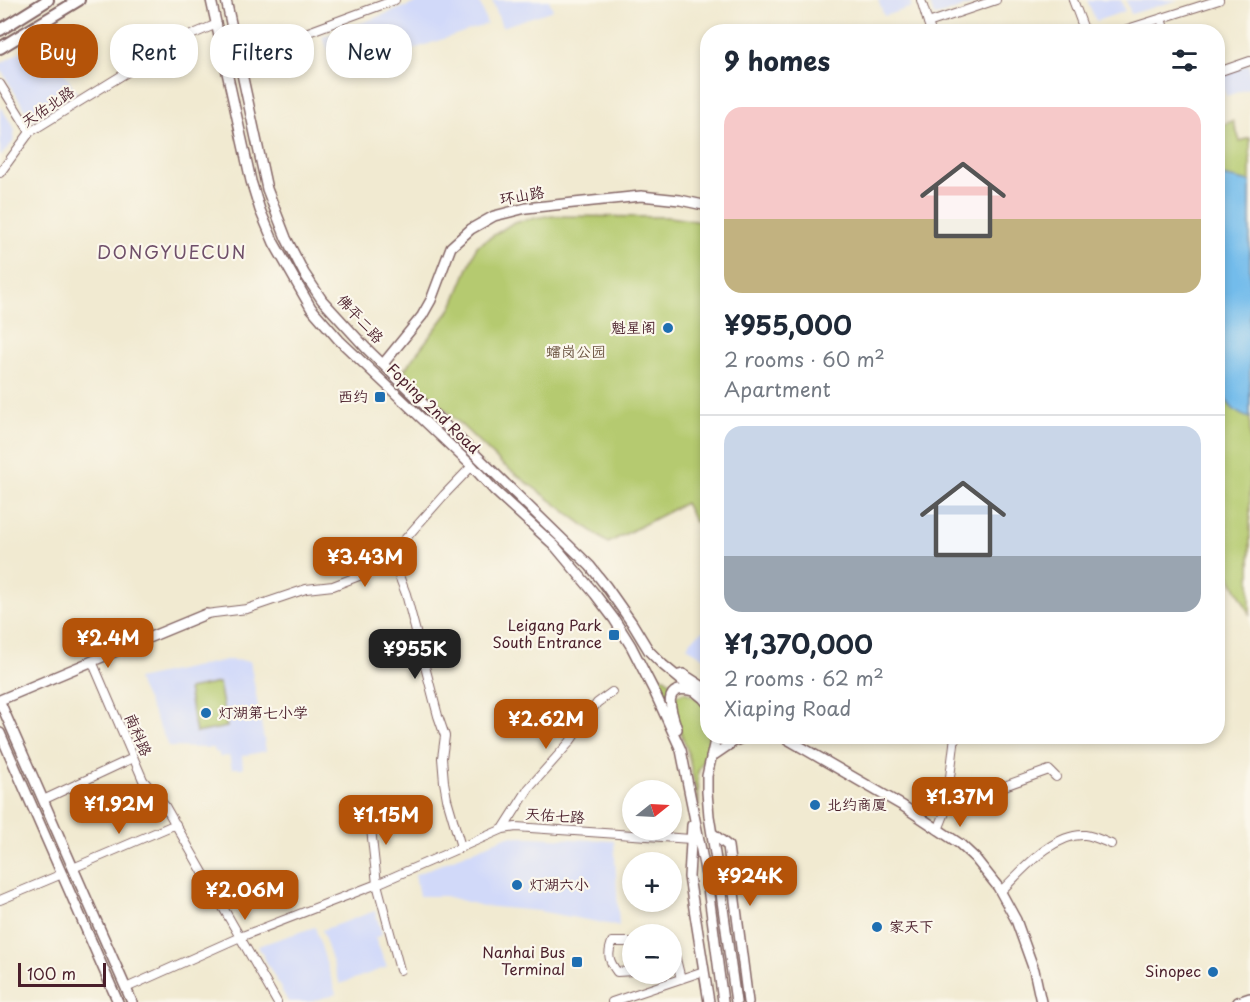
<!DOCTYPE html>
<html lang="en">
<head>
<meta charset="utf-8">
<style>
  body { margin:0; font-family:"Playpen Sans","LXGW WenKai TC",sans-serif; background:#f6f6f7; color:#1f2937; height:100vh; display:flex; flex-direction:column; font-size:22px; white-space:nowrap }
  * { box-sizing:border-box; margin:0 }
  p { font-size:20px; color:#747a83 }
  .icon { flex:none; width:33px; height:33px; fill:none; stroke:currentColor; stroke-width:2; stroke-linecap:round; stroke-linejoin:round }
  .map { position:relative; flex:1; overflow:hidden }
  .sheet { position:absolute; left:700px; top:24px; width:525px; height:720px; display:flex; flex-direction:column; background:#fff; border-radius:24px; box-shadow:0 3px 9px #0003 }
  .sheet>* { flex:none }
  .banner { position:absolute; left:18px; top:24px; width:570px; height:54px; display:flex; gap:12px }
  .needle { width:39px; rotate:72deg }
  .tools { position:absolute; left:622px; top:780px; display:grid; gap:12px }
  .tools a { display:grid; place-items:center; width:60px; height:60px; border-radius:50%; background:#fff; box-shadow:0 3px 9px #0003; font-size:30px }
  .scale { position:absolute; left:18px; bottom:15px; width:88px; box-sizing:border-box; padding-left:6px; border:3px solid #4a1f2b; border-top:0; font-size:16px; line-height:21px; white-space:nowrap; color:#4a1f2b; -webkit-text-stroke:4px #fbf7ec; paint-order:stroke }
  .price { position:absolute; translate:-50% -51px; padding:0 14px; border-radius:12px; background:#b45309; color:#fff; font-size:20px; line-height:39px; filter:drop-shadow(0 2px 3px #0008) }
  .price::after { content:''; position:absolute; left:50%; top:36px; width:18px; height:14px; margin-left:-9px; background:inherit; clip-path:polygon(0 0,100% 0,50% 100%) }
  .price.on { background:#222; color:#fff }
  ul { padding:0; list-style:none }
  li { display:grid; align-content:center; gap:12px; height:318px; padding:0 24px }
  li+li { border-top:2px solid #e0e1e3 }
  li span { display:grid; place-items:center; height:186px; border-radius:18px; color:#555 }
  li>.icon { margin-inline-start:auto }
  span .icon { width:108px; height:108px; fill:#fffc; stroke-width:1 }
  li b { font-size:26px }
  h2 { display:flex; justify-content:space-between; align-items:center; height:72px; padding:0 24px; font-size:26px }
  .pill { padding:0 21px; border-radius:24px; background:#fff; box-shadow:0 3px 9px #0003; font-size:21px; line-height:54px }
  .pill.on { background:#b45309; color:#fff }
  .map>svg:first-child { display:block }
</style>
</head>
<body>
<div class="map">
<svg width="1250" height="1002" viewBox="0 0 1250 1002">
  <rect width="100%" height="100%" fill="#fbf7ec"/>
  <filter id="ink" filterUnits="userSpaceOnUse"><feTurbulence type="fractalNoise" baseFrequency=".0167" numOctaves="2"/><feDisplacementMap in="SourceGraphic" scale="12" xChannelSelector="R" yChannelSelector="G"/><feConvolveMatrix kernelMatrix="1 2 1 2 8 2 1 2 1" color-interpolation-filters="sRGB"/></filter>
  <filter id="wash" filterUnits="userSpaceOnUse"><feTurbulence type="fractalNoise" baseFrequency=".008" numOctaves="4" result="noise"/><feDisplacementMap in="SourceGraphic" scale="24" xChannelSelector="R" yChannelSelector="G"/><feGaussianBlur stdDeviation="1.35" result="paint"/><feColorMatrix in="noise" values="0 0 0 0 0 0 0 0 0 0 0 0 0 0 0 0 0 1.4 0 .05"/><feComposite in="paint" operator="in"/></filter>
  <g filter="url(#wash)">
    <rect width="100%" height="100%" fill="#f1ead1"/>
    <!-- built -->
    <path fill="#d1d9f9" d="M 424,0 L 479,0 L 487,24 L 361,67 L 336,68 L 322,37 Z
      M 492,0 L 549,0 L 553,10 L 502,27 Z
      M 878,0 L 910,0 L 912,7 L 884,16 Z
      M 929,0 L 984,0 L 940,15 L 934,16 Z
      M 1087,0 L 1121,0 L 1125,11 L 1096,21 Z
      M 1126,0 L 1178,0 L 1131,14 Z
      M 42,38 L 77,93 L 32,121 L 0,68 L 0,64 Z
      M 1250,64 L 1250,88 L 1226,96 L 1219,74 Z
      M 0,106 L 15,129 L 13,142 L 0,157 Z
      M 708,627 L 708,660 L 687,647 L 690,641 Z
      M 226,660 L 250,661 L 266,751 L 242,756 L 243,768 L 232,768 L 229,756 L 219,757 L 219,753 L 215,752 L 214,748 L 169,747 L 137,679 Z
      M 508,836 L 614,841 L 619,926 L 539,911 L 483,906 L 445,896 L 419,896 L 415,875 Z
      M 375,911 L 382,934 L 375,938 L 387,967 L 340,984 L 322,930 Z
      M 315,927 L 336,994 L 309,1002 L 288,1002 L 258,946 Z"/>
    <!-- green -->
    <path fill="#b5ca6f" stroke="#80744d" stroke-width="1.5" d="M 1233,121 L 1240,141 L 1250,138 L 1250,615 L 1232,580 L 1218,545 L 1218,126 Z
      M 546,216 L 670,217 L 708,223 L 708,515 L 695,522 L 685,503 L 608,543 L 502,464 L 404,370 L 452,307 L 477,246 L 514,222 Z
      M 646,660 L 659,674 L 674,685 L 663,697 Z
      M 219,683 L 227,727 L 196,733 L 188,689 Z
      M 684,692 C 693,694 703,701 707,710 C 710,717 708,729 708,736 L 711,737 L 710,745 L 698,772 L 699,808 L 688,753 L 672,706 L 677,695 Z"/>
    <!-- water -->
    <path fill="#73bceb" stroke="#5e6e8b" stroke-width="1.5" d="M 1218,175 L 1250,182 L 1250,418 C 1231,413 1228,402 1218,387 Z"/>
  </g>
  <g filter="url(#ink)">
    <g fill="none" stroke-linecap="round" stroke-linejoin="round">
      <defs>
        <path id="minor" d="M 921,0 L 931,32
          M 1073,0 L 1085,32
          M 1161,18 L 1165,32
          M 928,23 L 996,0
          M 1118,32 L 1219,0
          M 238,58 L 395,0
          M 1218,72 L 1250,61
          M 0,84 L 30,132
          M 0,173 L 30,132 L 155,55 L 191,35 L 217,24
          M 391,555 L 406,594 L 438,716 L 445,736 L 442,758 L 444,782 L 447,799 L 461,847
          M 206,614 L 247,609 L 306,589 L 333,586 L 364,574 L 391,555 L 444,495 L 472,466
          M 92,661 L 143,780 L 165,806 L 277,1002
          M 948,795 L 971,798 L 1049,770 L 1056,777
          M 43,800 L 133,758
          M 369,810 L 377,884 L 400,970
          M 503,829 L 529,788 L 569,743 L 597,703 L 612,692
          M 938,830 L 946,810 L 955,736
          M 73,868 L 176,824
          M 1001,891 C 1022,871 1053,833 1085,835 C 1094,836 1103,841 1111,844
          M 0,900 L 62,874
          M 633,942 L 612,942 C 607,955 609,961 617,972 L 633,971
          M 672,943 L 681,979
          M 126,988 L 240,937 L 377,884 L 503,829 L 516,827 L 691,839
          M 612,1002 L 704,971"/>
        <path id="major" d="M 211,0 L 251,181 L 260,210 L 274,243 L 311,308 L 339,340 L 472,466 L 494,490 L 554,545 L 595,594 L 614,619 L 631,646 L 654,691 L 681,750 L 707,880 L 723,1002
          M 226,0 L 267,189 L 286,238 L 304,273 L 322,300 L 366,348 L 590,566 L 606,586 L 632,623 L 649,651 L 663,665 L 703,698 L 708,704
          M 383,364 L 422,316 L 431,300 L 451,247 L 471,229 L 494,216 L 526,208 L 641,196 L 680,200 L 708,206
          M 679,675 L 683,674 L 708,690
          M 0,700 L 107,655 L 206,614
          M 0,702 L 132,1002
          M 677,729 C 671,711 660,683 693,691
          M 0,733 L 118,1002
          M 716,736 L 707,776 L 707,792 L 709,816 L 719,879 L 736,1002
          M 782,736 L 903,806 L 960,844 L 975,858 L 998,887 L 1016,920 L 1034,970 L 1041,1002
          M 711,757 L 733,742 L 746,736
          M 692,825 L 689,877 L 709,1002
          M 712,833 L 728,846 L 748,1002
          M 1238,1002 L 1250,998"/>
        <path id="highway" d="M 0,30 L 48,0
          M 0,48 L 79,0"/>
      </defs>
      <!-- minor casing -->
      <use href="#minor" stroke="#846665" stroke-width="10"/>
      <!-- major casing -->
      <use href="#major" stroke="#846665" stroke-width="12"/>
      <!-- highway casing -->
      <use href="#highway" stroke="#846665" stroke-width="14"/>
      <!-- minor -->
      <use href="#minor" stroke="#fff" stroke-width="8"/>
      <!-- major -->
      <use href="#major" stroke="#fff" stroke-width="9"/>
      <!-- highway -->
      <use href="#highway" stroke="#fff" stroke-width="10"/>
    </g>
  </g>
  <!-- markers -->
  <g fill="#1f6fb2" stroke="#fbf7ec" stroke-width="2">
    <circle cx="668" cy="328" r="6"/>
    <rect x="374" y="391" width="12" height="12" rx="3"/>
    <rect x="608" y="629" width="12" height="12" rx="3"/>
    <circle cx="206" cy="713" r="6"/>
    <circle cx="815" cy="805" r="6"/>
    <circle cx="517" cy="885" r="6"/>
    <circle cx="877" cy="927" r="6"/>
    <rect x="571" y="956" width="12" height="12" rx="3"/>
    <circle cx="1213" cy="972" r="6"/>
  </g>
  <g text-anchor="middle" stroke-width="4.5" stroke-linejoin="round" paint-order="stroke">
    <!-- street labels -->
    <g font-size="15" fill="#4a1f2b" stroke="#fbf7ec">
      <text transform="translate(48 107) rotate(-34)" y="5">天佑北路</text>
      <text transform="translate(522 196) rotate(-10)" y="5">环山路</text>
      <text transform="translate(360 319) rotate(47)" y="5">佛平二路</text>
      <text transform="translate(433 409) rotate(44)" y="5">Foping 2nd Road</text>
      <text transform="translate(138 735) rotate(67)" y="5">南科路</text>
      <text transform="translate(555 816) rotate(4)" y="5">天佑七路</text>
    </g>
    <!-- poi labels -->
    <g font-size="15" fill="#4a1f2b" stroke="#fbf7ec" text-anchor="end">
      <text x="656" y="333">魁星阁</text>
      <text x="368" y="402">西约</text>
      <text x="602" y="631">Leigang Park<tspan x="602" dy="17">South Entrance</tspan></text>
      <text x="218" y="718" text-anchor="start">灯湖第七小学</text>
      <text x="827" y="810" text-anchor="start">北约商厦</text>
      <text x="529" y="890" text-anchor="start">灯湖六小</text>
      <text x="889" y="932" text-anchor="start">家天下</text>
      <text x="565" y="958">Nanhai Bus<tspan x="565" dy="17">Terminal</tspan></text>
      <text x="1201" y="977">Sinopec</text>
    </g>
    <!-- park labels -->
    <g font-size="15" fill="#6a523f" stroke="#fbf7ec">
      <text x="576" y="357">𧒽岗公园</text>
    </g>
    <!-- quarter labels -->
    <g font-size="18" letter-spacing="1.5" fill="#6f4f69" stroke="#fbf7ec">
      <text x="172" y="259">DONGYUECUN</text>
    </g>
  </g>
</svg>
<div class="tools">
<a><svg class="needle" viewBox="-14 -14 28 28"><path d="M0-13l5 13h-10z" fill="#e53935"/><path d="M0 13l5-13h-10z" fill="#747a83"/></svg></a>
<a>+</a>
<a>−</a>
</div>
<div class="scale">100 m</div>
<b class="price" style="left:365px;top:588px">¥3.43M</b>
<b class="price" style="left:108px;top:669px">¥2.4M</b>
<b class="price on" style="left:415px;top:680px">¥955K</b>
<b class="price" style="left:546px;top:750px">¥2.62M</b>
<b class="price" style="left:960px;top:828px">¥1.37M</b>
<b class="price" style="left:119px;top:835px">¥1.92M</b>
<b class="price" style="left:386px;top:846px">¥1.15M</b>
<b class="price" style="left:750px;top:907px">¥924K</b>
<b class="price" style="left:245px;top:921px">¥2.06M</b>
<div class="banner">
<a class="pill on">Buy</a>
<a class="pill">Rent</a>
<a class="pill">Filters</a>
<a class="pill">New</a>
</div>
<section class="sheet">
<h2>9 homes<svg class="icon" aria-label="filters" viewBox="0 0 24 24"><path d="M4 7h16M4 17h16"/><circle cx="9" cy="7" r="2"/><circle cx="15" cy="17" r="2"/></svg></h2>
<ul>
<li><span style="background:linear-gradient(#f6c9c9 60%,#c2b280 0)"><svg class="icon" aria-label="home" viewBox="0 0 24 24"><path d="M3 11l9-7 9 7M6 9v11h12V9"/></svg></span><div><b>¥955,000</b><p>2 rooms · 60 m²</p><p>Apartment</p></div></li>
<li><span style="background:linear-gradient(#c9d6e8 70%,#9aa5b1 0)"><svg class="icon" aria-label="home" viewBox="0 0 24 24"><path d="M3 11l9-7 9 7M6 9v11h12V9"/></svg></span><div><b>¥1,370,000</b><p>2 rooms · 62 m²</p><p>Xiaping Road</p></div></li>
</ul>
</section>
</div>
</body>
</html>
